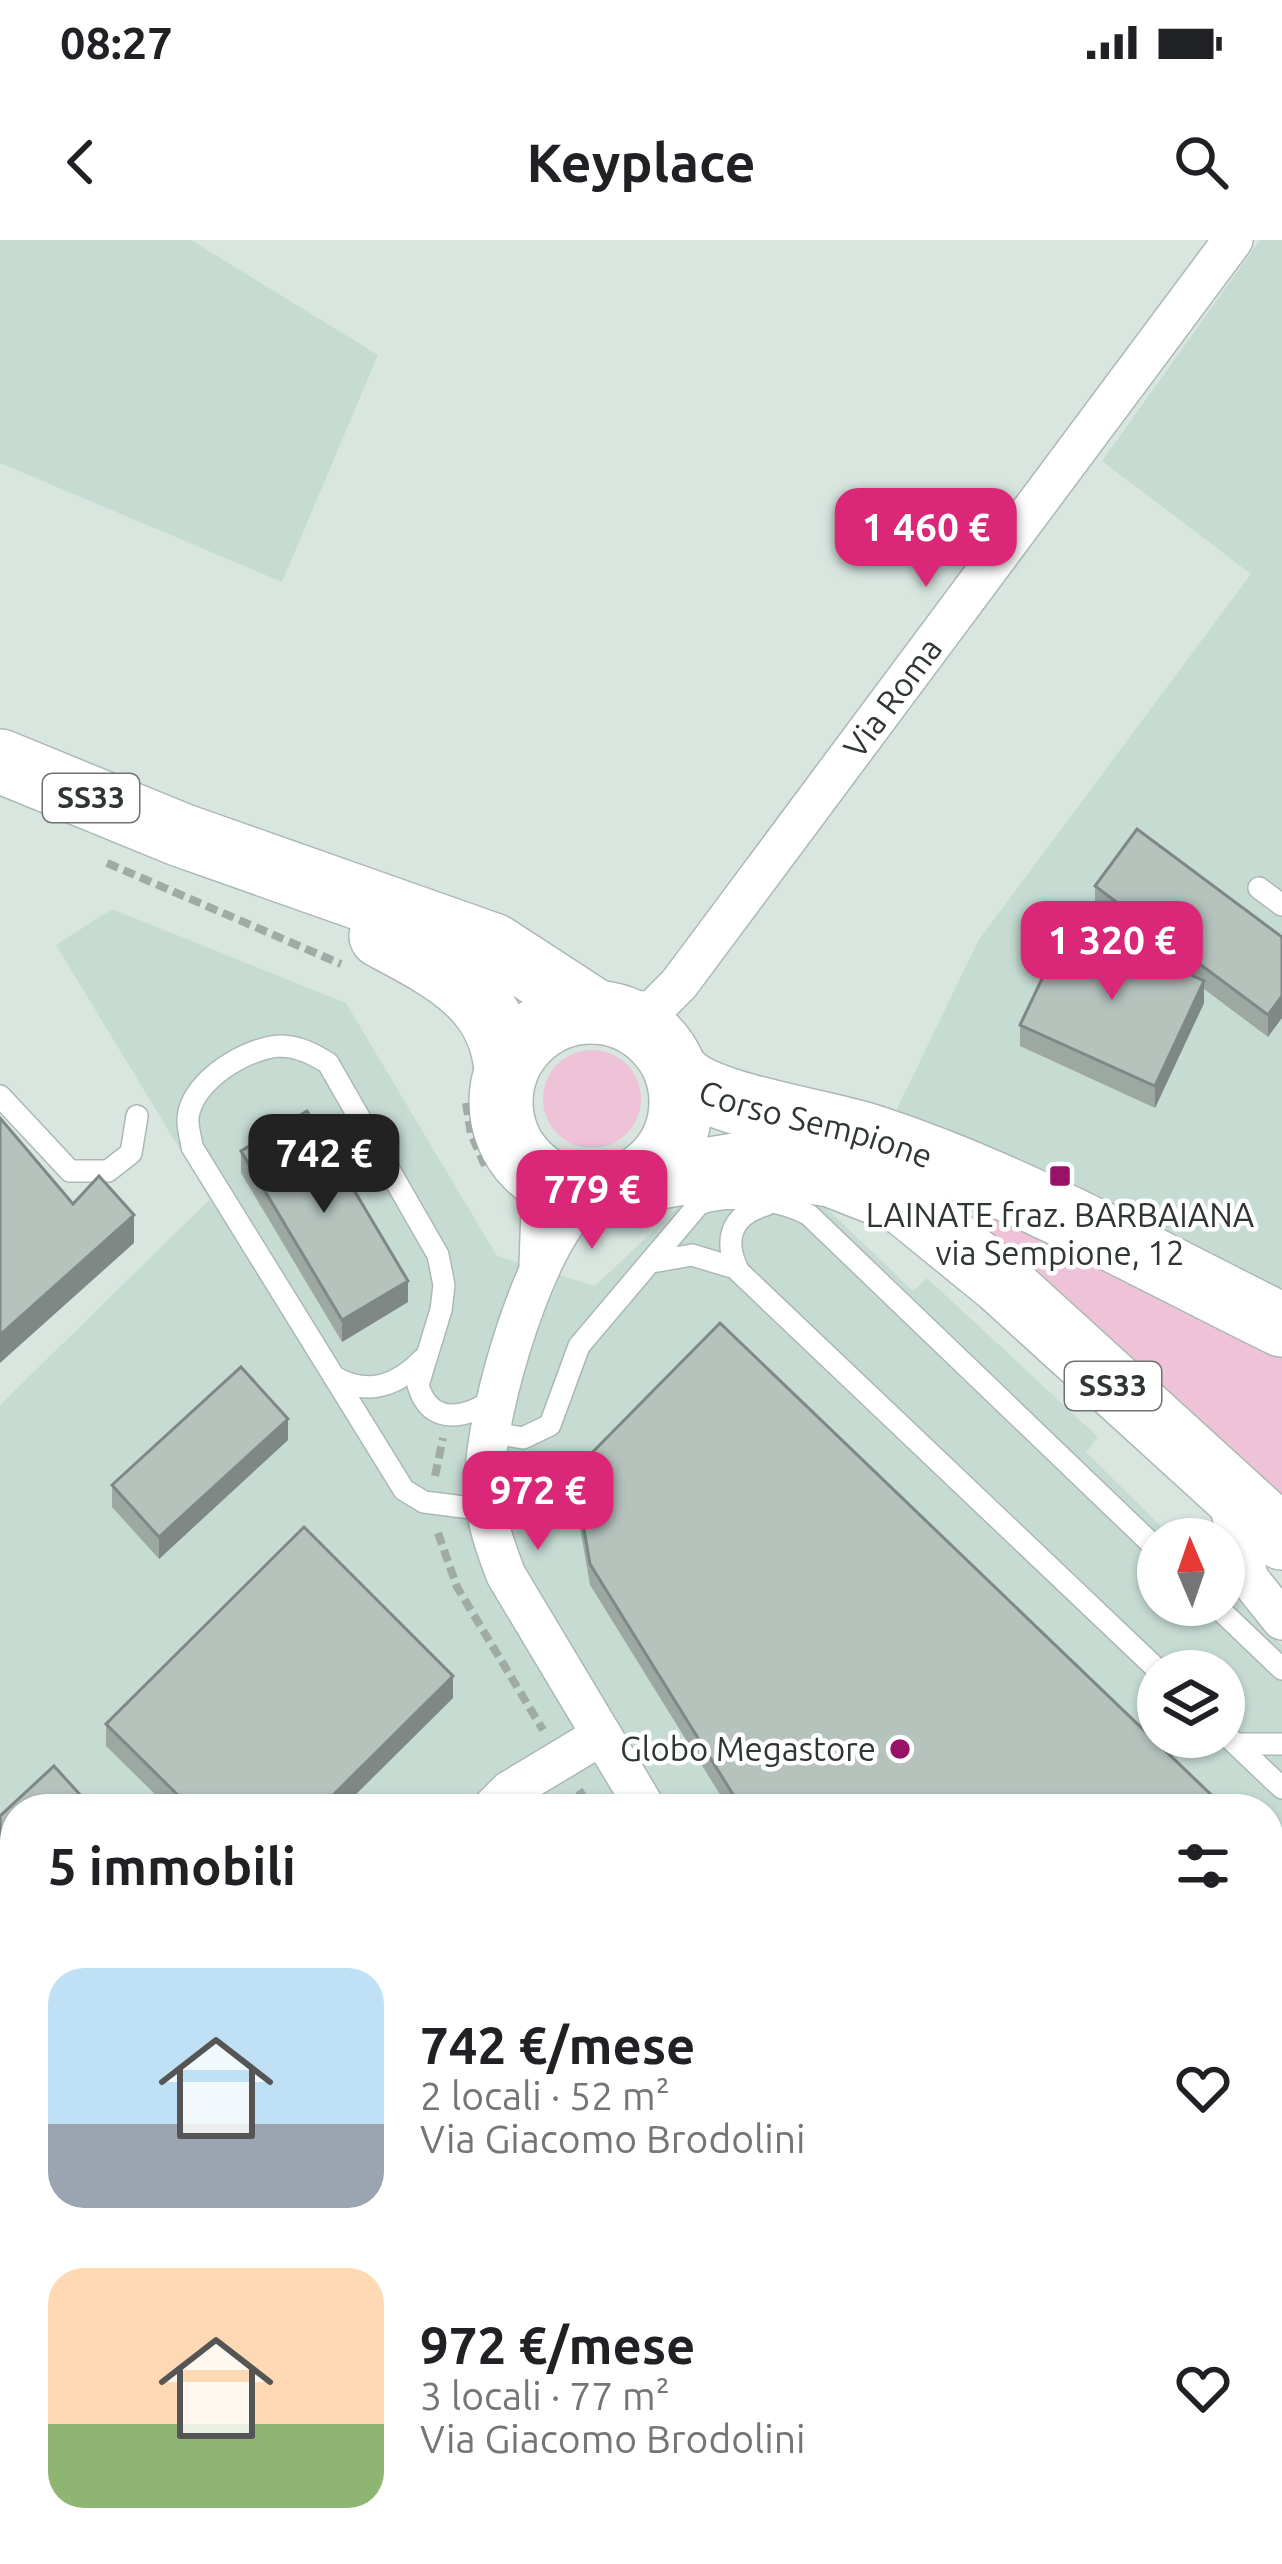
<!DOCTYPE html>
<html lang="it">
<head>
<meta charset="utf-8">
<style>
  body { margin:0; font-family:Ubuntu,sans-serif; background:#f2f2f2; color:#202124; height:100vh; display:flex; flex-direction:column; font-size:45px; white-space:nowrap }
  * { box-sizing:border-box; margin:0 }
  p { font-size:39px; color:#757577 }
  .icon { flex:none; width:66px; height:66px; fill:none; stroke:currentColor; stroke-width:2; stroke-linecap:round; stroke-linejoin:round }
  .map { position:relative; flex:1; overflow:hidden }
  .drawer { position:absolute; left:0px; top:1554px; width:1284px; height:771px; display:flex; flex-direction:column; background:#fff; border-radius:48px 48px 0 0; box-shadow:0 3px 9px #0004 }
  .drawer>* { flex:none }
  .needle { width:78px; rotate:358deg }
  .controls { position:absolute; left:1137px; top:1278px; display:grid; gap:24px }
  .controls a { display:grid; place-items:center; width:108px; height:108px; border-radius:50%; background:#fff; box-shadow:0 3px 9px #0004; font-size:60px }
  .price { position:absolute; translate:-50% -102px; padding:0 27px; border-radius:24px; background:#db2777; color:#fff; font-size:39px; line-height:78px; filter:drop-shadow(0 3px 6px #0008) }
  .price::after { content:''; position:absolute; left:50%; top:72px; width:36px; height:27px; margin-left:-18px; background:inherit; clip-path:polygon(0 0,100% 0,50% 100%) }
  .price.on { background:#222; color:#fff }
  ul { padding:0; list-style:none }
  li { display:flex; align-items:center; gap:36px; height:300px; padding:0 48px }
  li span { display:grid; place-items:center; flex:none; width:336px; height:240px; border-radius:36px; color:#555 }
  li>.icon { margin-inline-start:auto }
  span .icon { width:144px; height:144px; fill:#fffc; stroke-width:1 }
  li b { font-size:51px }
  h2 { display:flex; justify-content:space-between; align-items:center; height:144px; padding:0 48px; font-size:51px }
  .status { display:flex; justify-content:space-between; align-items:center; height:84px; padding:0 60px; background:#fff; direction:ltr }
  .status svg { height:33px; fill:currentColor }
  header { display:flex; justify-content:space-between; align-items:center; height:156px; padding:0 48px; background:#fff; font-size:54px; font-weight:700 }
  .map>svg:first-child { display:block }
</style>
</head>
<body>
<div class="status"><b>08:27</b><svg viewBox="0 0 49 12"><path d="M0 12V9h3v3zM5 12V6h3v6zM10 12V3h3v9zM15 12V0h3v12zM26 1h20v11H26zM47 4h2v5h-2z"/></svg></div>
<header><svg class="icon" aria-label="back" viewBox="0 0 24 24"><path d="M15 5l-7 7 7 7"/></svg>Keyplace<svg class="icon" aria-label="search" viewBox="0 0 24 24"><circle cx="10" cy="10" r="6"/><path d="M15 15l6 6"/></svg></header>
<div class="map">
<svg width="1282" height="2324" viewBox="0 0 1282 2324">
  <rect width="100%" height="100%" fill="#d9e6e0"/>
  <!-- built -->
  <path fill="#c6dcd3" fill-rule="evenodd" d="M 0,0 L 191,0 L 378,115 L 282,342 L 0,223 Z
    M 1260,0 L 1282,0 L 1282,1056 L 895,873 L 978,701 L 1251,334 L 1102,221 Z
    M 112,669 L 346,763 L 497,1016 L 595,1046 L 688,958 L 814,956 L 913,1051 L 927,1038 L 1098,1197 L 1086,1212 L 1174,1299 L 1158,1299 L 1158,1365 L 1224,1365 L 1224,1348 L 1282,1405 L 1282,1692 L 1269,1708 L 1269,1569 L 15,1569 L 15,2310 L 119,2310 L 123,2324 L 0,2324 L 0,1165 L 210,959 L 56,705 ZM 1158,1431 L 1224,1431 L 1224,1497 L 1158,1497 Z
    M 1282,2043 L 1282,2324 L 1037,2324 L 1049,2310 L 1269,2310 L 1269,2058 Z"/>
  <!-- green -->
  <path fill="#eec2d7" d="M543 859a49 49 0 1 1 98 0a49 49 0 1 1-98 0Z
    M 980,960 L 1282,1113 L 1282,1266 L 975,979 Z
    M 119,2310 L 448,2310 L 434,2324 L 123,2324 Z"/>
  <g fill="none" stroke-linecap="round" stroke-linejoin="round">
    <defs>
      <path id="service" d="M 1259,648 L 1282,665
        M 0,856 L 70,931 L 108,931 L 131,913 L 137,876
        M 652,1022 L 692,1015 L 735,1028 L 1159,1431
        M 739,1032 C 723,1001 730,975 766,965
        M 334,1137 C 368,1156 397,1146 423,1119
        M 489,1192 L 523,1198 L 550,1185 L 579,1106 L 699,964 C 730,953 781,959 809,975 L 1158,1310
        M 487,1270 L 424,1262 L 404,1250 L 192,907 C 191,898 187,886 188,878 C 191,841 248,806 283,806 C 300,807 313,814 328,823 L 438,1015 L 444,1045 L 441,1070 L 418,1145 C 430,1188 468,1178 497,1157
        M 1215,1365 L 1282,1429
        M 1224,1493 L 1282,1548
        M 1236,1504 L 1282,1504
        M 0,2240 L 15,2230
        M 1223,2324 L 1225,2310"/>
      <g id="minor">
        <path id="s1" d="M 612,773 L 653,770 L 679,744 L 1233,0"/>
        <path d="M 525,923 L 541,969 L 539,1024"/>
        <path d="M 606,951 C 595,957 584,963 575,971 C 530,1018 479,1191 485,1256 C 487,1285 496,1309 506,1335 L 646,1569"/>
        <path d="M 1226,1254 L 1249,1339 L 1282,1380"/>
        <path d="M 491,1569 L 509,1551 L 602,1495"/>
        <path d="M 1269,1689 L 1282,1674"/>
        <path d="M 0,2060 L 15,2045"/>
        <path d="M 0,2111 L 15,2136"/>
        <path d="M 94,2310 L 97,2324"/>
      </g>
      <path id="secondary" d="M 1269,2015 L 1282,2001
        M 993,2324 L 1006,2310"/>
      <g id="primary">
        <path d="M 0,521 L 181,595 L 493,705 L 596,772"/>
        <path d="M 381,696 C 441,728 502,757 506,832"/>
        <circle cx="591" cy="862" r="90"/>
        <path id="s2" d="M 679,834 C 707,865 820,880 867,895 C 1011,941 1147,1019 1282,1085"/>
        <path d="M 635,941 L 747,923 L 831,935 L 905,964 L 1002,1043 L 1282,1298"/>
      </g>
    </defs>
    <!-- service casing -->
    <use href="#service" stroke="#acb9b3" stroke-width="24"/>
    <!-- minor casing -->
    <use href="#minor" stroke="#acb9b3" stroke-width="42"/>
    <!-- secondary casing -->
    <use href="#secondary" stroke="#acb9b3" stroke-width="60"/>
    <!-- primary casing -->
    <use href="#primary" stroke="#acb9b3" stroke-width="66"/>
    <!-- path -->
    <path stroke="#a1aba6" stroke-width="8" stroke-dasharray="12 6" stroke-linecap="butt" d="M 107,623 L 341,724
      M 466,863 L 471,894 L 486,928
      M 435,1236 L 443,1198
      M 438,1293 L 457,1347 L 543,1490
      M 579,1550 L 591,1569"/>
    <!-- service -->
    <use href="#service" stroke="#fff" stroke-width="21"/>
    <!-- minor -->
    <use href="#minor" stroke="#fff" stroke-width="39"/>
    <!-- secondary -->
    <use href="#secondary" stroke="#fff" stroke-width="57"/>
    <!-- primary -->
    <use href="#primary" stroke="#fff" stroke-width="63"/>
  </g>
  <!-- wall -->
  <path fill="#9da8a3" d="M 1095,646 L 1282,697 L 1268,797 L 1204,749 L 1204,763 L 1155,868 L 1020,806 L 1020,785 L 1177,729 L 1095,668 Z
    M 241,911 L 408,1062 L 342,1102 L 241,933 Z
    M 288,1200 L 159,1319 L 112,1267 L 112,1245 Z
    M 574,1231 L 1226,1569 L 729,1569 L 590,1345 L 574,1253 Z
    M 453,1458 L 341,1569 L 170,1569 L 106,1506 L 106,1484 Z"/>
  <!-- shaded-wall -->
  <path fill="#7f8884" d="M 1204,741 L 1204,763 L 1155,868 L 1155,846 Z
    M 1282,756 L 1282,778 L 1268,797 L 1268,775 Z
    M 134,975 L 134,1003 L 0,1123 L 0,1095 Z
    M 408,1041 L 408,1062 L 342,1102 L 342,1080 Z
    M 288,1179 L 288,1200 L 159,1319 L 159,1297 Z
    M 453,1436 L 453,1458 L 341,1569 L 319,1569 Z
    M 15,1851 L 15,1873 L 0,1887 L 0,1865 Z"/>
  <!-- building -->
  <path fill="#b6c3bd" stroke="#7f8884" stroke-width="3" d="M 1137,589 L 1282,697 L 1282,756 L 1268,775 L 1095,646 Z
    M 1070,680 L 1204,741 L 1155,846 L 1020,785 Z
    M 307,871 L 408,1041 L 342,1080 L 241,911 Z
    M 0,878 L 73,964 L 99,936 L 134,975 L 0,1095 Z
    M 720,1083 L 1226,1569 L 742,1569 L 590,1324 L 574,1231 Z
    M 241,1127 L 288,1179 L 159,1297 L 112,1245 Z
    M 304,1287 L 453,1436 L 319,1569 L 192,1569 L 106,1484 Z
    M 54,1526 L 93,1569 L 15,1569 L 15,1851 L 0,1865 L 0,1576 Z"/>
  <!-- markers -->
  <g fill="#981368" stroke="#fff" stroke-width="4.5">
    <rect x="1048" y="924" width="24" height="24" rx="6"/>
    <circle cx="900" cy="1509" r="12"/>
  </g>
  <g text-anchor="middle" stroke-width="9" stroke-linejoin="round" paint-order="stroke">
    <!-- shield labels -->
    <g fill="#fff" stroke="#6e7270" stroke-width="3">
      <rect x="43" y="534" width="96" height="48" rx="9"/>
      <rect x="1065" y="1122" width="96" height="48" rx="9"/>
    </g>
    <g font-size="30" font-weight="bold" fill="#303633">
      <text x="91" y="568">SS33</text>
      <text x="1113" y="1156">SS33</text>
    </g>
    <!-- street labels -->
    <g font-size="33" fill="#303633" stroke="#fff">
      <text dy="12" stroke="none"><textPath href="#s1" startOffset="435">Via Roma</textPath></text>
      <text dy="12" stroke="none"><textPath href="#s2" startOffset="147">Corso Sempione</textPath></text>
    </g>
    <!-- poi labels -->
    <g font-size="33" fill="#303633" stroke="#fff">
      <text x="1060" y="987">LAINATE fraz. BARBAIANA<tspan x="1060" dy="38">via Sempione, 12</tspan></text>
      <text x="876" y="1521" text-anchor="end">Globo Megastore</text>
    </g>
  </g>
</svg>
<div class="controls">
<a><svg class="needle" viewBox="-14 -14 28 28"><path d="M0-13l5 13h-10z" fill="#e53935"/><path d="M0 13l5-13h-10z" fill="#757577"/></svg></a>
<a><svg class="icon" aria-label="layers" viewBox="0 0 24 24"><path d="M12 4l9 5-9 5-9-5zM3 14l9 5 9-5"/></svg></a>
</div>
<b class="price" style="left:926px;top:350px">1 460 €</b>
<b class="price" style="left:1112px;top:763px">1 320 €</b>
<b class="price on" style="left:324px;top:976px">742 €</b>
<b class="price" style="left:592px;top:1012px">779 €</b>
<b class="price" style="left:538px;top:1313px">972 €</b>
<section class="drawer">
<h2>5 immobili<svg class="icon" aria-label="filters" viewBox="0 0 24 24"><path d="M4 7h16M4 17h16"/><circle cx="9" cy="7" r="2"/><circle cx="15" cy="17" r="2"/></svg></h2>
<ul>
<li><span style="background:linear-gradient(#bfe0f5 65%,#9aa5b1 0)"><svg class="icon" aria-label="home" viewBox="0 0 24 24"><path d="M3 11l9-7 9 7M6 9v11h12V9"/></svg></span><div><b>742 €/mese</b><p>2 locali · 52 m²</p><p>Via Giacomo Brodolini</p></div><svg class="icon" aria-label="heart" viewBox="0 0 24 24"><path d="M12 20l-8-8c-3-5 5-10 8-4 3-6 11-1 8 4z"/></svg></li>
<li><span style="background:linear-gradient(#ffd9b3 65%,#8fb573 0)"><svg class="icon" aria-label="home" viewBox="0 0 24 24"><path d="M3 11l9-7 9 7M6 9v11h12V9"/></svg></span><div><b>972 €/mese</b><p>3 locali · 77 m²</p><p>Via Giacomo Brodolini</p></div><svg class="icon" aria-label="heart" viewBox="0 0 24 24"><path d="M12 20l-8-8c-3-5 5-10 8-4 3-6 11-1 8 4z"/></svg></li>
</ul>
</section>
</div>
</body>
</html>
